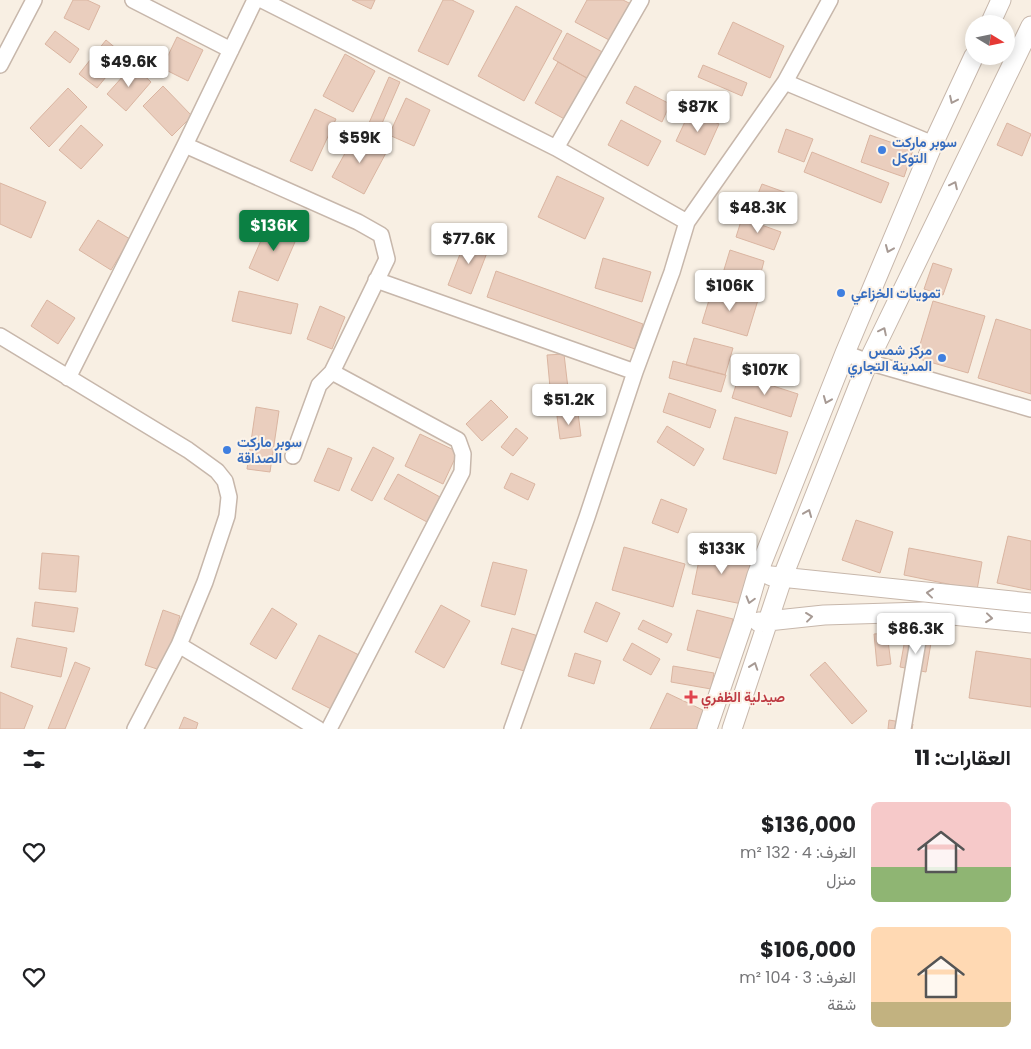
<!DOCTYPE html>
<html lang="ar">
<head>
<meta charset="utf-8">
<style>
  body { margin:0; font-family:Poppins,Vazirmatn,sans-serif; background:#f6f6f6; color:#202124; direction:rtl; height:100vh; display:flex; flex-direction:column; font-size:19px; white-space:nowrap }
  * { box-sizing:border-box; margin:0 }
  p { font-size:16px; color:#757577 }
  .icon { flex:none; width:28px; height:28px; fill:none; stroke:currentColor; stroke-width:2; stroke-linecap:round; stroke-linejoin:round }
  .map { position:relative; height:729px; overflow:hidden; direction:ltr }
  .panel { display:flex; flex-direction:column; background:#fff; flex:1 }
  .panel>* { flex:none }
  .needle { width:32px; rotate:100deg }
  .fabs { position:absolute; left:965px; top:15px; display:grid; gap:10px }
  .fabs a { display:grid; place-items:center; width:50px; height:50px; border-radius:50%; background:#fff; box-shadow:0 2px 12px #0003; font-size:25px }
  .price { position:absolute; translate:-50% -42px; padding:0 11px; border-radius:5px; background:#fff; color:#222; font-size:16px; line-height:32px; filter:drop-shadow(0 1px 2px #0008) }
  .price::after { content:''; position:absolute; left:50%; top:30px; width:15px; height:11px; margin-left:-8px; background:inherit; clip-path:polygon(0 0,100% 0,50% 100%) }
  .price.active { background:#0b8043; color:#fff }
  ul { padding:0; list-style:none }
  li { display:flex; align-items:center; gap:15px; height:125px; padding:0 20px }
  li span { display:grid; place-items:center; flex:none; width:140px; height:100px; border-radius:8px; color:#555 }
  li>.icon { margin-inline-start:auto }
  span .icon { width:60px; height:60px; fill:#fffc; stroke-width:1 }
  li b { font-size:21px }
  h2 { display:flex; justify-content:space-between; align-items:center; height:60px; padding:0 20px; font-size:21px }
  .map>svg:first-child { display:block }
</style>
</head>
<body>
<div class="map">
<svg width="1031" height="729" viewBox="0 0 1031 729">
  <rect width="100%" height="100%" fill="#f8efe3"/>
  <!-- building -->
  <path fill="#eacebe" stroke="#dab5a1" d="M 73,0 L 87,0 L 100,6 L 89,30 L 64,18 Z
    M 352,0 L 375,0 L 371,9 Z
    M 443,0 L 452,0 L 474,11 L 448,65 L 418,51 Z
    M 587,0 L 623,0 L 631,4 L 611,41 L 575,22 Z
    M 516,6 L 562,31 L 524,101 L 478,76 Z
    M 733,22 L 784,46 L 770,78 L 718,54 Z
    M 55,31 L 79,49 L 70,63 L 45,44 Z
    M 567,33 L 608,55 L 594,82 L 553,59 Z
    M 177,37 L 203,50 L 188,81 L 162,68 Z
    M 106,40 L 124,55 L 97,88 L 79,74 Z
    M 345,54 L 375,71 L 353,112 L 323,96 Z
    M 558,62 L 592,81 L 570,122 L 535,103 Z
    M 133,65 L 151,82 L 126,111 L 107,94 Z
    M 703,65 L 747,83 L 742,96 L 698,77 Z
    M 389,77 L 400,82 L 380,128 L 369,123 Z
    M 163,86 L 192,116 L 172,136 L 143,106 Z
    M 635,86 L 670,104 L 662,122 L 626,103 Z
    M 68,88 L 87,107 L 49,147 L 30,128 Z
    M 406,98 L 430,110 L 414,146 L 389,135 Z
    M 315,109 L 336,119 L 312,171 L 290,161 Z
    M 690,111 L 719,124 L 705,155 L 676,141 Z
    M 621,120 L 661,141 L 648,166 L 608,145 Z
    M 1007,123 L 1031,134 L 1022,156 L 997,145 Z
    M 81,125 L 103,145 L 81,169 L 59,150 Z
    M 786,129 L 813,139 L 804,162 L 778,152 Z
    M 355,135 L 387,151 L 364,194 L 332,177 Z
    M 870,135 L 913,150 L 904,177 L 861,162 Z
    M 812,152 L 889,183 L 881,203 L 804,172 Z
    M 557,176 L 604,198 L 585,239 L 538,217 Z
    M 0,183 L 46,202 L 31,238 L 0,224 Z
    M 762,184 L 787,193 L 778,216 L 753,206 Z
    M 742,218 L 781,232 L 774,250 L 736,237 Z
    M 98,220 L 130,239 L 111,270 L 79,250 Z
    M 269,222 L 298,235 L 278,281 L 249,268 Z
    M 467,236 L 490,245 L 471,294 L 448,285 Z
    M 730,250 L 764,261 L 758,284 L 723,273 Z
    M 603,258 L 651,272 L 642,302 L 595,288 Z
    M 933,263 L 952,269 L 943,295 L 924,289 Z
    M 496,271 L 643,324 L 635,349 L 487,297 Z
    M 713,287 L 758,300 L 747,336 L 702,323 Z
    M 239,291 L 298,304 L 291,334 L 232,321 Z
    M 47,300 L 75,318 L 58,344 L 31,326 Z
    M 933,301 L 985,316 L 968,373 L 916,358 Z
    M 320,306 L 345,317 L 332,349 L 307,339 Z
    M 996,319 L 1031,330 L 1031,394 L 978,378 Z
    M 694,338 L 733,348 L 725,375 L 686,365 Z
    M 564,354 L 569,397 L 551,398 L 547,355 Z
    M 673,361 L 726,375 L 721,392 L 669,378 Z
    M 739,375 L 798,394 L 791,417 L 732,398 Z
    M 669,393 L 716,410 L 710,428 L 663,412 Z
    M 491,400 L 508,417 L 482,441 L 466,424 Z
    M 256,407 L 279,411 L 270,472 L 247,469 Z
    M 578,413 L 581,436 L 560,439 L 557,416 Z
    M 735,417 L 788,432 L 776,474 L 723,459 Z
    M 667,426 L 704,449 L 694,466 L 657,442 Z
    M 516,428 L 528,438 L 513,456 L 501,447 Z
    M 420,434 L 458,452 L 443,484 L 405,466 Z
    M 373,447 L 394,458 L 372,501 L 351,490 Z
    M 328,448 L 352,458 L 339,491 L 314,481 Z
    M 511,473 L 535,484 L 528,500 L 504,488 Z
    M 398,474 L 440,497 L 427,522 L 384,499 Z
    M 661,499 L 687,509 L 678,533 L 652,523 Z
    M 856,520 L 893,532 L 880,573 L 842,560 Z
    M 1008,536 L 1031,541 L 1031,590 L 997,583 Z
    M 702,546 L 752,556 L 742,604 L 692,594 Z
    M 624,547 L 685,564 L 673,607 L 612,590 Z
    M 909,548 L 982,562 L 977,590 L 904,575 Z
    M 42,553 L 79,556 L 76,592 L 39,589 Z
    M 493,562 L 527,570 L 515,615 L 481,606 Z
    M 35,602 L 78,608 L 74,632 L 32,626 Z
    M 596,602 L 620,613 L 607,642 L 584,632 Z
    M 441,605 L 470,621 L 444,668 L 415,652 Z
    M 272,608 L 297,624 L 276,659 L 250,644 Z
    M 163,610 L 180,616 L 163,671 L 145,665 Z
    M 697,610 L 733,619 L 723,659 L 687,650 Z
    M 643,620 L 672,634 L 667,643 L 638,629 Z
    M 512,628 L 545,638 L 534,674 L 501,664 Z
    M 887,633 L 891,664 L 877,666 L 874,634 Z
    M 319,635 L 359,655 L 331,709 L 292,689 Z
    M 17,638 L 67,648 L 61,677 L 11,667 Z
    M 905,639 L 931,643 L 926,672 L 900,667 Z
    M 632,643 L 660,659 L 651,675 L 623,660 Z
    M 976,651 L 1031,659 L 1031,707 L 969,698 Z
    M 575,653 L 601,661 L 594,684 L 568,676 Z
    M 75,662 L 90,668 L 65,729 L 48,729 Z
    M 825,662 L 867,711 L 852,724 L 810,675 Z
    M 673,666 L 714,673 L 711,689 L 671,682 Z
    M 0,692 L 33,706 L 24,729 L 0,729 Z
    M 667,693 L 707,712 L 699,729 L 650,729 Z
    M 184,717 L 198,723 L 196,729 L 179,729 Z
    M 889,720 L 913,724 L 912,729 L 888,729 Z"/>
  <g fill="none" stroke-linecap="round" stroke-linejoin="round">
    <defs>
      <path id="minor" d="M 133,0 L 231,50
        M 262,0 L 556,148 L 687,222
        M 0,65 L 34,0
        M 785,82 L 933,144
        M 185,145 L 358,222 L 381,235 L 387,259 L 332,372 L 319,385 L 293,456
        M 556,148 L 641,0
        M 376,280 L 635,372
        M 0,336 L 188,450 L 217,471 L 225,481 L 229,497 L 227,516 L 205,582 L 179,645 L 135,729
        M 845,353 L 868,362 L 1031,409
        M 68,378 L 185,145 L 255,0
        M 179,645 L 318,729
        M 329,729 L 462,472 L 463,454 L 458,440 L 332,372
        M 512,729 L 587,517 L 635,372 L 672,272 L 687,222 L 785,82 L 830,0
        M 903,729 L 923,612"/>
      <path id="tertiary" d="M 990,24 L 1001,0
        M 771,576 L 1031,603
        M 759,622 L 824,615 L 923,612 L 1031,623
        M 707,729 L 743,623 L 757,575 L 845,353 L 933,144 L 974,56
        M 732,729 L 783,576 L 868,362 L 1031,26"/>
    </defs>
    <!-- minor casing -->
    <use href="#minor" stroke="#c7b7ab" stroke-width="18"/>
    <!-- tertiary casing -->
    <use href="#tertiary" stroke="#c7b7ab" stroke-width="21"/>
    <!-- minor -->
    <use href="#minor" stroke="#fff" stroke-width="15"/>
    <!-- tertiary -->
    <use href="#tertiary" stroke="#fff" stroke-width="19"/>
  </g>
  <!-- one-way arrows -->
  <defs><path id="oneway-chevron" d="M-2-3.5L2.5 0L-2 3.5" fill="none" stroke-width="1.6" stroke-linecap="round" stroke-linejoin="round" transform="scale(1.25)"/></defs>
  <g stroke="#a79a94">
    <use href="#oneway-chevron" transform="translate(953 100) rotate(115)"/>
    <use href="#oneway-chevron" transform="translate(954 185) rotate(-64)"/>
    <use href="#oneway-chevron" transform="translate(889 249) rotate(113)"/>
    <use href="#oneway-chevron" transform="translate(883 331) rotate(-64)"/>
    <use href="#oneway-chevron" transform="translate(827 400) rotate(112)"/>
    <use href="#oneway-chevron" transform="translate(808 513) rotate(-68)"/>
    <use href="#oneway-chevron" transform="translate(930 593) rotate(-174)"/>
    <use href="#oneway-chevron" transform="translate(750 600) rotate(106)"/>
    <use href="#oneway-chevron" transform="translate(809 617) rotate(-7)"/>
    <use href="#oneway-chevron" transform="translate(989 618) rotate(6)"/>
    <use href="#oneway-chevron" transform="translate(754 666) rotate(-71)"/>
  </g>
  <!-- markers -->
  <g fill="#3f7fe0" stroke="#fcf3e8" stroke-width="2">
    <circle cx="882" cy="150" r="5"/>
    <circle cx="841" cy="293" r="5"/>
    <circle cx="942" cy="358" r="5"/>
    <circle cx="227" cy="450" r="5"/>
  </g>
  <path fill="#e0444e" stroke="#fcf3e8" stroke-width="2" d="M688.5 689.5h5v5h5v5h-5v5h-5v-5h-5v-5h5z"/>
  <g text-anchor="middle" stroke-width="4" stroke-linejoin="round" paint-order="stroke">
    <!-- shop labels -->
    <g font-size="14" font-weight="bold" fill="#366cbe" stroke="#fcf3e8" text-anchor="start">
      <text x="892" y="147">سوبر ماركت<tspan x="892" dy="16">التوكل</tspan></text>
      <text x="851" y="298">تموينات الخزاعي</text>
      <text x="932" y="355" text-anchor="end">مركز شمس<tspan x="932" dy="16">المدينة التجاري</tspan></text>
      <text x="237" y="447">سوبر ماركت<tspan x="237" dy="16">الصداقة</tspan></text>
    </g>
    <!-- health labels -->
    <g font-size="14" font-weight="bold" fill="#be3a42" stroke="#fcf3e8" text-anchor="start">
      <text x="701" y="702">صيدلية الظفري</text>
    </g>
  </g>
</svg>
<div class="fabs">
<a><svg class="needle" viewBox="-14 -14 28 28"><path d="M0-13l5 13h-10z" fill="#e53935"/><path d="M0 13l5-13h-10z" fill="#757577"/></svg></a>
</div>
<b class="price" style="left:129px;top:88px">$49.6K</b>
<b class="price" style="left:698px;top:133px">$87K</b>
<b class="price" style="left:360px;top:164px">$59K</b>
<b class="price" style="left:758px;top:234px">$48.3K</b>
<b class="price active" style="left:274px;top:252px">$136K</b>
<b class="price" style="left:469px;top:265px">$77.6K</b>
<b class="price" style="left:730px;top:312px">$106K</b>
<b class="price" style="left:765px;top:396px">$107K</b>
<b class="price" style="left:569px;top:426px">$51.2K</b>
<b class="price" style="left:722px;top:575px">$133K</b>
<b class="price" style="left:916px;top:655px">$86.3K</b>
</div>
<section class="panel">
<h2>العقارات: 11<svg class="icon" aria-label="filters" viewBox="0 0 24 24"><path d="M4 7h16M4 17h16"/><circle cx="9" cy="7" r="2"/><circle cx="15" cy="17" r="2"/></svg></h2>
<ul>
<li><span style="background:linear-gradient(#f6c9c9 65%,#8fb573 0)"><svg class="icon" aria-label="home" viewBox="0 0 24 24"><path d="M3 11l9-7 9 7M6 9v11h12V9"/></svg></span><div><b>$136,000</b><p>الغرف: 4 · 132 m²</p><p>منزل</p></div><svg class="icon" aria-label="heart" viewBox="0 0 24 24"><path d="M12 20l-8-8c-3-5 5-10 8-4 3-6 11-1 8 4z"/></svg></li>
<li><span style="background:linear-gradient(#ffd9b3 75%,#c2b280 0)"><svg class="icon" aria-label="home" viewBox="0 0 24 24"><path d="M3 11l9-7 9 7M6 9v11h12V9"/></svg></span><div><b>$106,000</b><p>الغرف: 3 · 104 m²</p><p>شقة</p></div><svg class="icon" aria-label="heart" viewBox="0 0 24 24"><path d="M12 20l-8-8c-3-5 5-10 8-4 3-6 11-1 8 4z"/></svg></li>
</ul>
</section>
</body>
</html>
